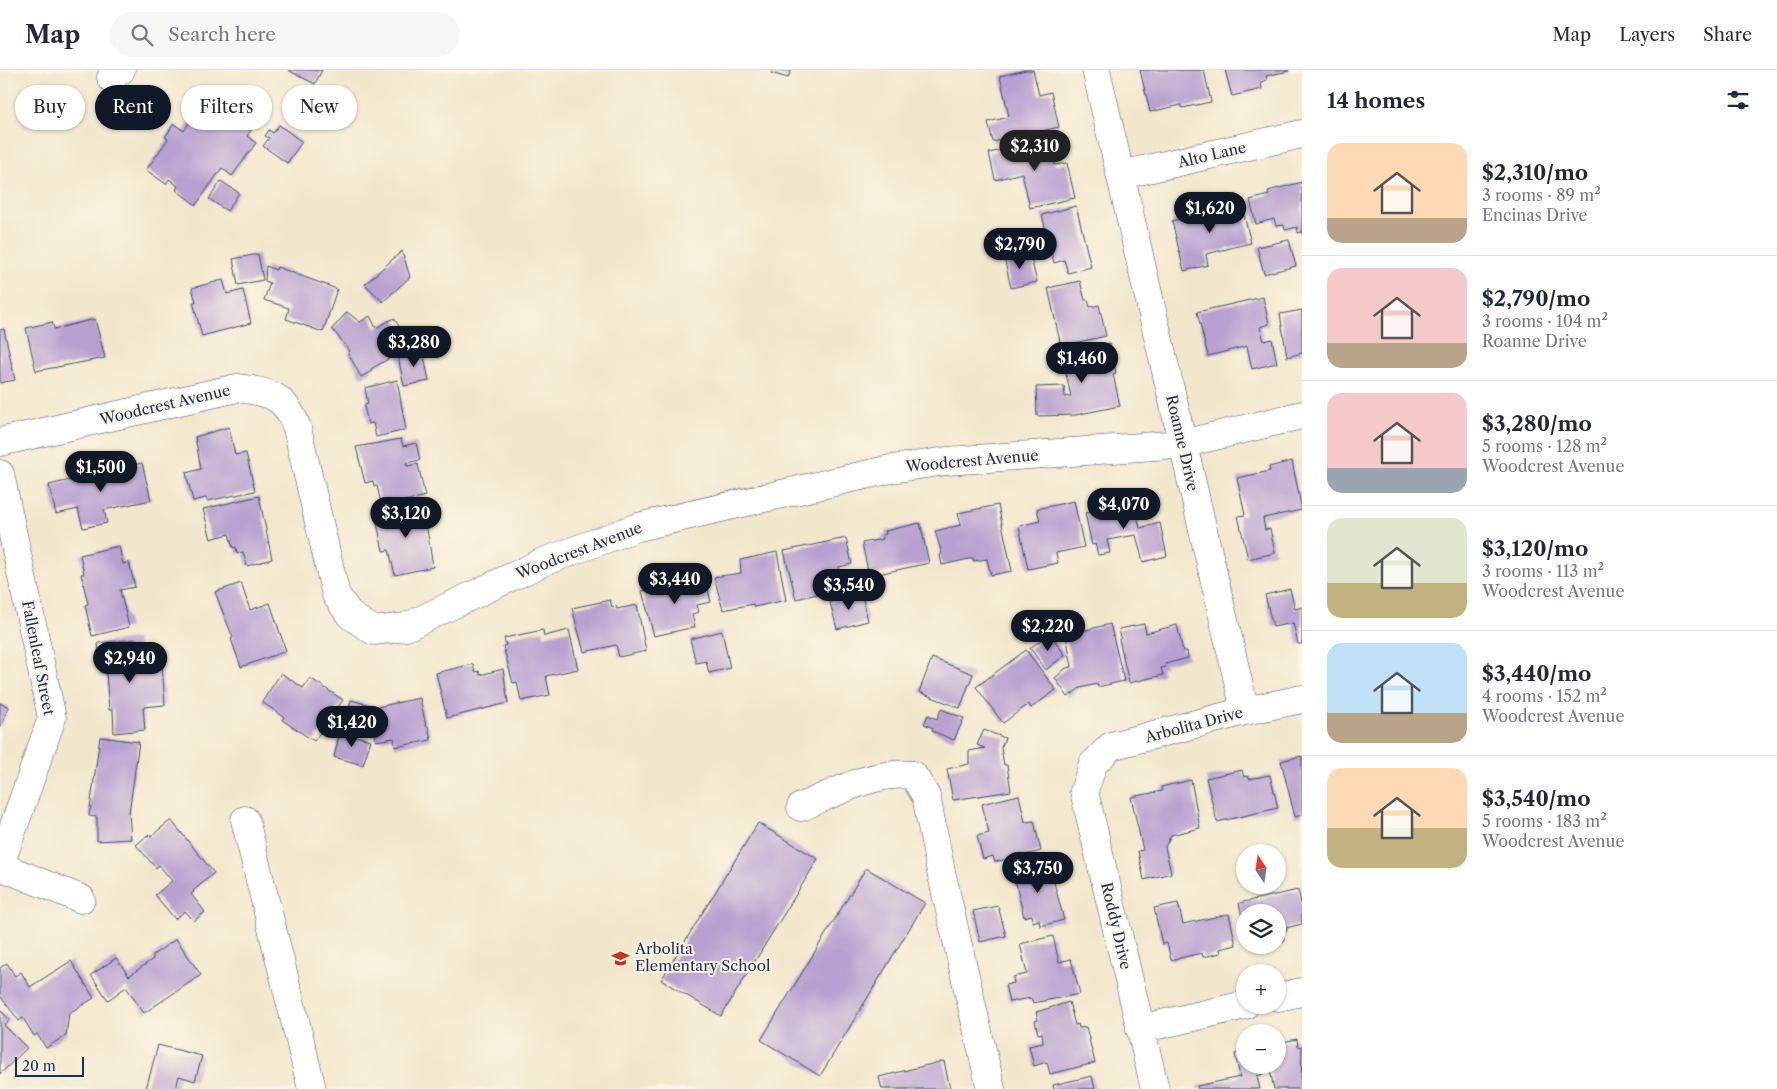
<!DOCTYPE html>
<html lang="en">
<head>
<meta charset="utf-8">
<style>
  body { margin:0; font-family:"Libre Caslon Text",serif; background:#f6f6f7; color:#1f2937; height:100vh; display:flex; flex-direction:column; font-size:19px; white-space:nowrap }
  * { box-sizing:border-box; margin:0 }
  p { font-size:16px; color:#747a83 }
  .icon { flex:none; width:28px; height:28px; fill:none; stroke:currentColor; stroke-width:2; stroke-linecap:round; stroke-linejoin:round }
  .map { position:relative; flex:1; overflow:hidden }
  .sheet { display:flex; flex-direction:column; background:#fff; width:475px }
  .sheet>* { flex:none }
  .guide { position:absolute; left:15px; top:15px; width:475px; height:45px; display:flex; gap:10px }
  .needle { width:32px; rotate:347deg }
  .tools { position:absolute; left:1236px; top:774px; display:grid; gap:10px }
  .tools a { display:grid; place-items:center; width:50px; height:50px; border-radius:50%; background:#fff; box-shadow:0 1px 4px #0004; font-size:25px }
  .scale { position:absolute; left:15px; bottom:12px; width:69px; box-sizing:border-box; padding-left:5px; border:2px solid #1b2f5e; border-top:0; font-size:14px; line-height:18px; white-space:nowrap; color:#1b2f5e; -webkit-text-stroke:4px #fcf5e5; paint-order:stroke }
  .price { position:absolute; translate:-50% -42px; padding:0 11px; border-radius:18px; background:#111827; color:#fff; font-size:16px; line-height:32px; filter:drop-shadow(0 1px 2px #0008) }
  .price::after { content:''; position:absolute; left:50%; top:30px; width:15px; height:11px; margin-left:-8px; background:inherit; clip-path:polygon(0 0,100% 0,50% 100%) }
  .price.current { background:#222; color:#fff }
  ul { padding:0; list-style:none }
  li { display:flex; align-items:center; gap:15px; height:125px; padding:0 25px }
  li+li { border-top:1px solid #e0e1e3 }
  li span { display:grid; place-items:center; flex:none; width:140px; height:100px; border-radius:15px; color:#555 }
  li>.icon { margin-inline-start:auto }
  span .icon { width:60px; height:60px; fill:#fffc; stroke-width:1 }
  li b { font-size:21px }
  h2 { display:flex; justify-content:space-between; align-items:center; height:60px; padding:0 25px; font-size:21px }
  .pill { padding:0 18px; border-radius:22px; background:#fff; box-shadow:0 1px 4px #0004; font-size:18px; line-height:45px }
  .pill.current { background:#111827; color:#fff }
  header { display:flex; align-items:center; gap:30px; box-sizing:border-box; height:70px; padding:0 25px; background:#fff; border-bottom:1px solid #e0e1e3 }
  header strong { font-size:24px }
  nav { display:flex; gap:28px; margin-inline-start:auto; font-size:18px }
  .search { width:350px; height:45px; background:#f6f6f7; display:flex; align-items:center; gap:12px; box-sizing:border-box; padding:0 18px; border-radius:28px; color:#747a83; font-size:19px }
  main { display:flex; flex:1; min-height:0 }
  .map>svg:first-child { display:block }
</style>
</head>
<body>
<header>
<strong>Map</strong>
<div class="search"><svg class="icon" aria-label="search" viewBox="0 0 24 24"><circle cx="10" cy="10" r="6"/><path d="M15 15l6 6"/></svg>Search here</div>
<nav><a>Map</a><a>Layers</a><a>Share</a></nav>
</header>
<main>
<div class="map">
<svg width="1302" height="1019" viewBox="0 0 1302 1019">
  <rect width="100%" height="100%" fill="#fcf5e5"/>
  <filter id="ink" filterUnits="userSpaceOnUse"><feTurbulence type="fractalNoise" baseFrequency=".02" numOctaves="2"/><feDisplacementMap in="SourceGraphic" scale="10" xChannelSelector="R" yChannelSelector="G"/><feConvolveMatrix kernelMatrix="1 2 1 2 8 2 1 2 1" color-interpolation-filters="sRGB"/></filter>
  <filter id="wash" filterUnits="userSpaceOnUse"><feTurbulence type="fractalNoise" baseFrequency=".0096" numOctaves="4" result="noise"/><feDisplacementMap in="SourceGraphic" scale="20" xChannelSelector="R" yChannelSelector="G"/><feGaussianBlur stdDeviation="1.12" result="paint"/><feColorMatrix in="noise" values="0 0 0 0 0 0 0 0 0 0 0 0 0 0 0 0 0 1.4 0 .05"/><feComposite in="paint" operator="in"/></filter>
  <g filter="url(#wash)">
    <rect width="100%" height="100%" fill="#f2e7cc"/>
    <g id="blocks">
      <!-- building -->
      <path fill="#b8a1d0" d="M 288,0 L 322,0 L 315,14 Z
        M 772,0 L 791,0 L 788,8 L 771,3 Z
        M 1026,0 L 1033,0 L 1039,25 L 1051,22 L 1059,57 L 993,72 L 988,52 L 1009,47 L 1000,6 Z
        M 1140,0 L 1204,0 L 1211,32 L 1182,38 L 1181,35 L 1150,42 Z
        M 1225,0 L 1289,0 L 1289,1 L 1266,6 L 1267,10 L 1261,12 L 1262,19 L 1232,26 Z
        M 207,21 L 214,25 L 216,22 L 227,30 L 225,33 L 255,55 L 247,66 L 256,73 L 232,106 L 222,98 L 196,135 L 176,120 L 178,116 L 169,109 L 166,114 L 146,100 L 168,69 L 165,67 L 174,54 L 184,61 L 191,50 L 188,48 Z
        M 279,55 L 302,72 L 287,93 L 263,76 L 269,68 L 265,66 L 269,60 L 273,63 Z
        M 1049,69 L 1055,95 L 1067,93 L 1075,128 L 1030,138 L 1022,103 L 995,110 L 989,83 Z
        M 221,111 L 239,123 L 227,141 L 209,129 Z
        M 1302,112 L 1302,162 L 1298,163 L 1297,157 L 1285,160 L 1284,155 L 1276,156 L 1274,149 L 1256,154 L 1250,130 L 1269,125 L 1268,121 Z
        M 1225,133 L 1226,137 L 1241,133 L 1251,173 L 1206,184 L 1208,195 L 1184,201 L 1172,151 L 1208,141 L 1207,137 Z
        M 1076,136 L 1091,197 L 1068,203 L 1064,190 L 1054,193 L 1042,145 Z
        M 1289,170 L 1296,196 L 1264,204 L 1257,177 Z
        M 402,181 L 410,207 L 383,232 L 365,214 Z
        M 1029,181 L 1037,212 L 1011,218 L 1004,187 Z
        M 258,184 L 263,210 L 238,215 L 233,189 Z
        M 266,196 L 276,200 L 277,197 L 337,219 L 323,262 L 286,249 L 289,238 L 264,230 L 270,213 L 265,211 Z
        M 223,210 L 227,224 L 243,220 L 251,253 L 202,266 L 193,232 L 196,232 L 192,218 Z
        M 1080,211 L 1085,230 L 1088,230 L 1090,237 L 1099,235 L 1106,266 L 1061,276 L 1048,218 Z
        M 1263,227 L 1269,254 L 1260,257 L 1264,271 L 1272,269 L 1277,293 L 1252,299 L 1247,276 L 1208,286 L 1197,242 Z
        M 1302,240 L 1302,283 L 1287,287 L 1280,244 Z
        M 347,242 L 360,252 L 370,246 L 376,258 L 394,248 L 411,276 L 371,299 L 372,301 L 361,307 L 348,283 L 350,281 L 332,259 Z
        M 95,249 L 105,288 L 36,301 L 26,258 L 52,252 L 54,259 Z
        M 4,259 L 15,310 L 0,313 L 0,260 Z
        M 1110,273 L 1116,303 L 1113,304 L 1120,336 L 1075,345 L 1037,346 L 1036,317 L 1064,316 L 1065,327 L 1071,326 L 1061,284 Z
        M 423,281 L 429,311 L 404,316 L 398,286 Z
        M 397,310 L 406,360 L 376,367 L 373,353 L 368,354 L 364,335 L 368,334 L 365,318 Z
        M 229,357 L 235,385 L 246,383 L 255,421 L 207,431 L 206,428 L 193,431 L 186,403 L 201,399 L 195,367 Z
        M 401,369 L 403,376 L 416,373 L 420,390 L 406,393 L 407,396 L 418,394 L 425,426 L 382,437 L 377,416 L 374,416 L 373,411 L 365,413 L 356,377 Z
        M 1292,391 L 1302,440 L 1263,448 L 1265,460 L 1270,459 L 1275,483 L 1248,489 L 1238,446 L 1245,445 L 1237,408 L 1270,401 L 1269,397 Z
        M 142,393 L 151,430 L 104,440 L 107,453 L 83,458 L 78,439 L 56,444 L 49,415 Z
        M 259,426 L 272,489 L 247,496 L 243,482 L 237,484 L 236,477 L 233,478 L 229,464 L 211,469 L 203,439 Z
        M 1119,430 L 1120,435 L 1134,432 L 1140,458 L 1160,453 L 1167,486 L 1143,492 L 1136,465 L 1107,470 L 1110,483 L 1098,485 L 1095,474 L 1092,475 L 1085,443 L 1101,440 L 1099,435 Z
        M 1074,431 L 1084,477 L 1056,483 L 1058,493 L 1028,499 L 1019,456 L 1040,451 L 1037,439 Z
        M 423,434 L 433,497 L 395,505 L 389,480 L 383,481 L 375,444 Z
        M 998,435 L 1012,501 L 991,505 L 987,489 L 974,491 L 973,488 L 942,495 L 940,485 L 942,484 L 935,461 L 961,455 L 958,443 Z
        M 920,453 L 929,493 L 869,506 L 862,473 L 883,469 L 882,465 L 886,464 L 885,461 Z
        M 846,468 L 852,494 L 839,497 L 840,505 L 820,509 L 822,523 L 796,529 L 784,481 Z
        M 119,476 L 123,494 L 129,492 L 135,517 L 120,520 L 129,557 L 92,566 L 85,535 L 88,534 L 81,504 L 84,504 L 80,485 Z
        M 777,482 L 786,530 L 754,537 L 753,534 L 723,540 L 714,507 L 741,503 L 740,490 Z
        M 705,507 L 711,532 L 697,535 L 699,542 L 692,544 L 695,557 L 654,566 L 642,521 Z
        M 241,513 L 250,540 L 270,533 L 286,581 L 241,597 L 231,569 L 233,568 L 215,522 Z
        M 1290,519 L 1295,539 L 1302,537 L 1302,574 L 1298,574 L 1293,553 L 1273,557 L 1265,525 Z
        M 862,524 L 868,551 L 837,559 L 830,532 Z
        M 610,530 L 612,537 L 616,536 L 617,539 L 637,535 L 646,581 L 619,587 L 616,575 L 584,582 L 572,538 Z
        M 1110,554 L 1124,611 L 1098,617 L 1097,614 L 1080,618 L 1068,627 L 1055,608 L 1066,598 L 1072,597 L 1066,565 Z
        M 1144,554 L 1146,563 L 1177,555 L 1183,581 L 1187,581 L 1188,588 L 1165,594 L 1166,597 L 1161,598 L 1163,605 L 1129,613 L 1119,569 L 1121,568 L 1119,559 Z
        M 543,560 L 544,566 L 569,560 L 578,599 L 546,606 L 550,625 L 521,631 L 517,612 L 513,613 L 503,576 L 506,575 L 504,568 Z
        M 722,561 L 730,598 L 709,603 L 706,591 L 696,593 L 690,569 Z
        M 1050,564 L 1065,585 L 1046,600 L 1030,578 Z
        M 137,569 L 139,593 L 143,593 L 143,597 L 162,596 L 165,635 L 143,637 L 145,660 L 114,663 L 113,640 L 109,640 L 106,603 L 101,603 L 98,573 Z
        M 1026,580 L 1056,620 L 1031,638 L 1029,634 L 1003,653 L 976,617 Z
        M 932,588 L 973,604 L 960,638 L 919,622 Z
        M 473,594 L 475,602 L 479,601 L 480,605 L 503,599 L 508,633 L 447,648 L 436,603 Z
        M 281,603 L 303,618 L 310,608 L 343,630 L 314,671 L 282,650 L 284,647 L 262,632 Z
        M 420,628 L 426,656 L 428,656 L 431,670 L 395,677 L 394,668 L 376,671 L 373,654 L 346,649 L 351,630 L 377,637 Z
        M 0,633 L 9,637 L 0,658 Z
        M 941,639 L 964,648 L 954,670 L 932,661 L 933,658 L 924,654 L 928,645 L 937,649 Z
        M 984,660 L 1005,668 L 1001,678 L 1004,695 L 1007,695 L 1011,721 L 953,730 L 947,699 L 969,694 L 969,681 L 985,678 L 977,675 Z
        M 340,662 L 371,670 L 363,695 L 334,687 Z
        M 100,667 L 139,672 L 129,743 L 131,769 L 97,771 L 97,747 L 89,746 Z
        M 1302,686 L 1302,745 L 1295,747 L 1281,691 Z
        M 1242,700 L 1244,707 L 1248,706 L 1249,709 L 1270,705 L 1278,738 L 1217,752 L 1206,708 Z
        M 1191,710 L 1200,758 L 1171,765 L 1165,777 L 1171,803 L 1144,810 L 1138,781 L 1143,780 L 1131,727 L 1162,721 L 1161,717 Z
        M 1019,725 L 1025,752 L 1034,751 L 1041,781 L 995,792 L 993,786 L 983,789 L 977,766 L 989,763 L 982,734 Z
        M 171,750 L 214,803 L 193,821 L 194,822 L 191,824 L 205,842 L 194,851 L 185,841 L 175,849 L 155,825 L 172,811 L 159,795 L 156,798 L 136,775 L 148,765 L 150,767 Z
        M 758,753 L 818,789 L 721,946 L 661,910 Z
        M 1044,791 L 1048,806 L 1052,805 L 1064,850 L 1040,856 L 1039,850 L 1033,852 L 1032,845 L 1024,847 L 1012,798 Z
        M 866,798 L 925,833 L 820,1006 L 761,970 Z
        M 1298,820 L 1302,837 L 1302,854 L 1286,858 L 1287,861 L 1283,862 L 1284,871 L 1278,872 L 1278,842 L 1245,842 L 1244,856 L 1239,833 Z
        M 1178,833 L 1183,854 L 1229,844 L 1236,875 L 1220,879 L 1221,883 L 1203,887 L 1202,883 L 1171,890 L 1167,873 L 1162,874 L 1154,838 Z
        M 998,836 L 1006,866 L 980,872 L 973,841 Z
        M 1053,866 L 1059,892 L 1071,889 L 1080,924 L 1033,933 L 1031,928 L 1009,932 L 1005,915 L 1014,913 L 1013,907 L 1027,904 L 1020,874 Z
        M 176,869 L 201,905 L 144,943 L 126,917 L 108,930 L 91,905 L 116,888 L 129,906 L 153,889 L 153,885 Z
        M 71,891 L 94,928 L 69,943 L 66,965 L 46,978 L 37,964 L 34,966 L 23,948 L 19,951 L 0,926 L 0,898 L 7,893 L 15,906 L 21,902 L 30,917 Z
        M 1069,932 L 1075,955 L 1078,954 L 1079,958 L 1086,957 L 1095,993 L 1050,1004 L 1047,992 L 1034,996 L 1029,976 L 1043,973 L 1042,963 L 1038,964 L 1035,951 L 1038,950 L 1036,942 Z
        M 0,940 L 10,950 L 4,955 L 27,978 L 0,1004 Z
        M 1297,969 L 1298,977 L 1302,976 L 1301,1019 L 1274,1019 L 1269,995 L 1278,995 L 1278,973 Z
        M 158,975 L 202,986 L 195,1011 L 179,1006 L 176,1019 L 146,1019 Z
        M 1245,981 L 1245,995 L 1260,995 L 1263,1004 L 1257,1006 L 1260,1019 L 1198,1019 L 1197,1016 L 1240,1007 L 1235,984 Z
        M 944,991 L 950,1019 L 882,1019 L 879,1007 Z
        M 1092,1006 L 1095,1019 L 1054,1019 L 1053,1015 Z"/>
    </g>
  </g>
  <g filter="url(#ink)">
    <use href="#blocks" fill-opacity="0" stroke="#3b4b6e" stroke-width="1"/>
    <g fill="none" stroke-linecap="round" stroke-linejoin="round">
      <defs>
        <path id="minor" d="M 1096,0 L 1245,641
          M 111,8 L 121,0
          M 1121,105 L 1302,64
          M 0,372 L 237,318 C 270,322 285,325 297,358 L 336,525 L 350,545 L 374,561 L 406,557 L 543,492 L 638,457 L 891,399 L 947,391 L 1182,374 L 1302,345
          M 0,404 L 52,648 L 0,795
          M 801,737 C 837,722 873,701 913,705 L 926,726 L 940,797 L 991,1019
          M 245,750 L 312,1019
          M 0,796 L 81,829
          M 1278,927 L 1302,922
          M 1140,959 L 1245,935
          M 1155,1019 L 1084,721 L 1093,694 L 1111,676 L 1245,641 L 1302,629"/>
      </defs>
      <!-- minor casing -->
      <use href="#minor" stroke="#3b4b6e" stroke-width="29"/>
      <!-- minor -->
      <use href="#minor" stroke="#fff" stroke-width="28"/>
    </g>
  </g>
  <!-- icons -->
  <defs>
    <symbol id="school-bare" viewBox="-9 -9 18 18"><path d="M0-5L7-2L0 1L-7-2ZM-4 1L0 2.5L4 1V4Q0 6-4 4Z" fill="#c8321e" stroke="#fcf5e5" stroke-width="2.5" paint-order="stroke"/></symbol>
  </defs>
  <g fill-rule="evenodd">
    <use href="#school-bare" x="608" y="876" width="25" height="25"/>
  </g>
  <g text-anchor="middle" stroke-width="4" stroke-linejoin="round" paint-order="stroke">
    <!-- street labels -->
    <g font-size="15" fill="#1b2f5e" stroke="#fcf5e5">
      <text transform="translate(1212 85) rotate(-13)" y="5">Alto Lane</text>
      <text transform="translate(165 335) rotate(-13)" y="5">Woodcrest Avenue</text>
      <text transform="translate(1182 373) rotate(77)" y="5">Roanne Drive</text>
      <text transform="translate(972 391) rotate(-5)" y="5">Woodcrest Avenue</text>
      <text transform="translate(579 481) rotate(-21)" y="5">Woodcrest Avenue</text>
      <text transform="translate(38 588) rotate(79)" y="5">Fallenleaf Street</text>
      <text transform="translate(1194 655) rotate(-15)" y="5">Arbolita Drive</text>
      <text transform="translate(1116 856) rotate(77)" y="5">Roddy Drive</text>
    </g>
    <!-- poi labels -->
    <g font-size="15" fill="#1b2f5e" stroke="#fcf5e5" text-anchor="start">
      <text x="635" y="884">Arbolita<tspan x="635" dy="17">Elementary School</tspan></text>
    </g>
  </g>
</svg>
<div class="tools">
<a><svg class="needle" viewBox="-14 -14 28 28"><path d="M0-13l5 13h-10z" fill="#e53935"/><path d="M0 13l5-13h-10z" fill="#747a83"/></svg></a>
<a><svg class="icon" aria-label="layers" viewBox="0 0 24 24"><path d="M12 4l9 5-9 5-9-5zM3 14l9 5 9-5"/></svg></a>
<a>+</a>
<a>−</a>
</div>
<div class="scale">20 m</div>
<b class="price current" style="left:1035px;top:102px">$2,310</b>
<b class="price" style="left:1210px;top:164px">$1,620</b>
<b class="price" style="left:1020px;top:200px">$2,790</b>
<b class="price" style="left:414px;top:298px">$3,280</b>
<b class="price" style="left:1082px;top:314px">$1,460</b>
<b class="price" style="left:101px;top:423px">$1,500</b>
<b class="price" style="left:1124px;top:460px">$4,070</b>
<b class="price" style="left:406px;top:469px">$3,120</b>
<b class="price" style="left:675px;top:535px">$3,440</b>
<b class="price" style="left:849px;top:541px">$3,540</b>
<b class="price" style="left:1048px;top:582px">$2,220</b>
<b class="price" style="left:130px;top:614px">$2,940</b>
<b class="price" style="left:352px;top:678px">$1,420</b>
<b class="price" style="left:1038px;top:824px">$3,750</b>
<div class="guide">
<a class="pill">Buy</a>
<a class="pill current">Rent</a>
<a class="pill">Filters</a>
<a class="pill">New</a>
</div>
</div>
<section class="sheet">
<h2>14 homes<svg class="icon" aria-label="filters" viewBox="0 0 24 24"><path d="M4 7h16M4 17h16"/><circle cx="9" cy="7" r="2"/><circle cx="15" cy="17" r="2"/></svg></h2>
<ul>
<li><span style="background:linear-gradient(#ffd9b3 75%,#b9a48a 0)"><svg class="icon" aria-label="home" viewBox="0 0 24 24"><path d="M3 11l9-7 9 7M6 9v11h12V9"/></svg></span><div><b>$2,310/mo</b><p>3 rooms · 89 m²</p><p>Encinas Drive</p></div></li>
<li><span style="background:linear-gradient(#f6c9c9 75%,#b9a48a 0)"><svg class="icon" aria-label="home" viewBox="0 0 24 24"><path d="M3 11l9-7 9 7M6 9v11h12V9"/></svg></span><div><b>$2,790/mo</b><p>3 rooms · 104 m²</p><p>Roanne Drive</p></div></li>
<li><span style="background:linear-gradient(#f6c9c9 75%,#9aa5b1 0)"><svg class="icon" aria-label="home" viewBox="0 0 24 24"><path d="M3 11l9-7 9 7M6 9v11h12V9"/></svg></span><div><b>$3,280/mo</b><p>5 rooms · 128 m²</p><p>Woodcrest Avenue</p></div></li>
<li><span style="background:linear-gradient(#dfe7d0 65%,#c2b280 0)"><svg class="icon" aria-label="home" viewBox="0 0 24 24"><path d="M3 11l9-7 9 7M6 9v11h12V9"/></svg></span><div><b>$3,120/mo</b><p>3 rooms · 113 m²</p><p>Woodcrest Avenue</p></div></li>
<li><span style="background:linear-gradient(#bfe0f5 70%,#b9a48a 0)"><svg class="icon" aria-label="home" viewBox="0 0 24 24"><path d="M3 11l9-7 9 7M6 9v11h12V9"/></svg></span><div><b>$3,440/mo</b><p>4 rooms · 152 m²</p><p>Woodcrest Avenue</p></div></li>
<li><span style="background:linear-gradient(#ffd9b3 60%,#c2b280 0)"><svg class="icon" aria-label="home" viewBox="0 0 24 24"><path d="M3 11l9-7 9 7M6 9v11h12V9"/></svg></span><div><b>$3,540/mo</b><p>5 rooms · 183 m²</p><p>Woodcrest Avenue</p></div></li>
</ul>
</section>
</main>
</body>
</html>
